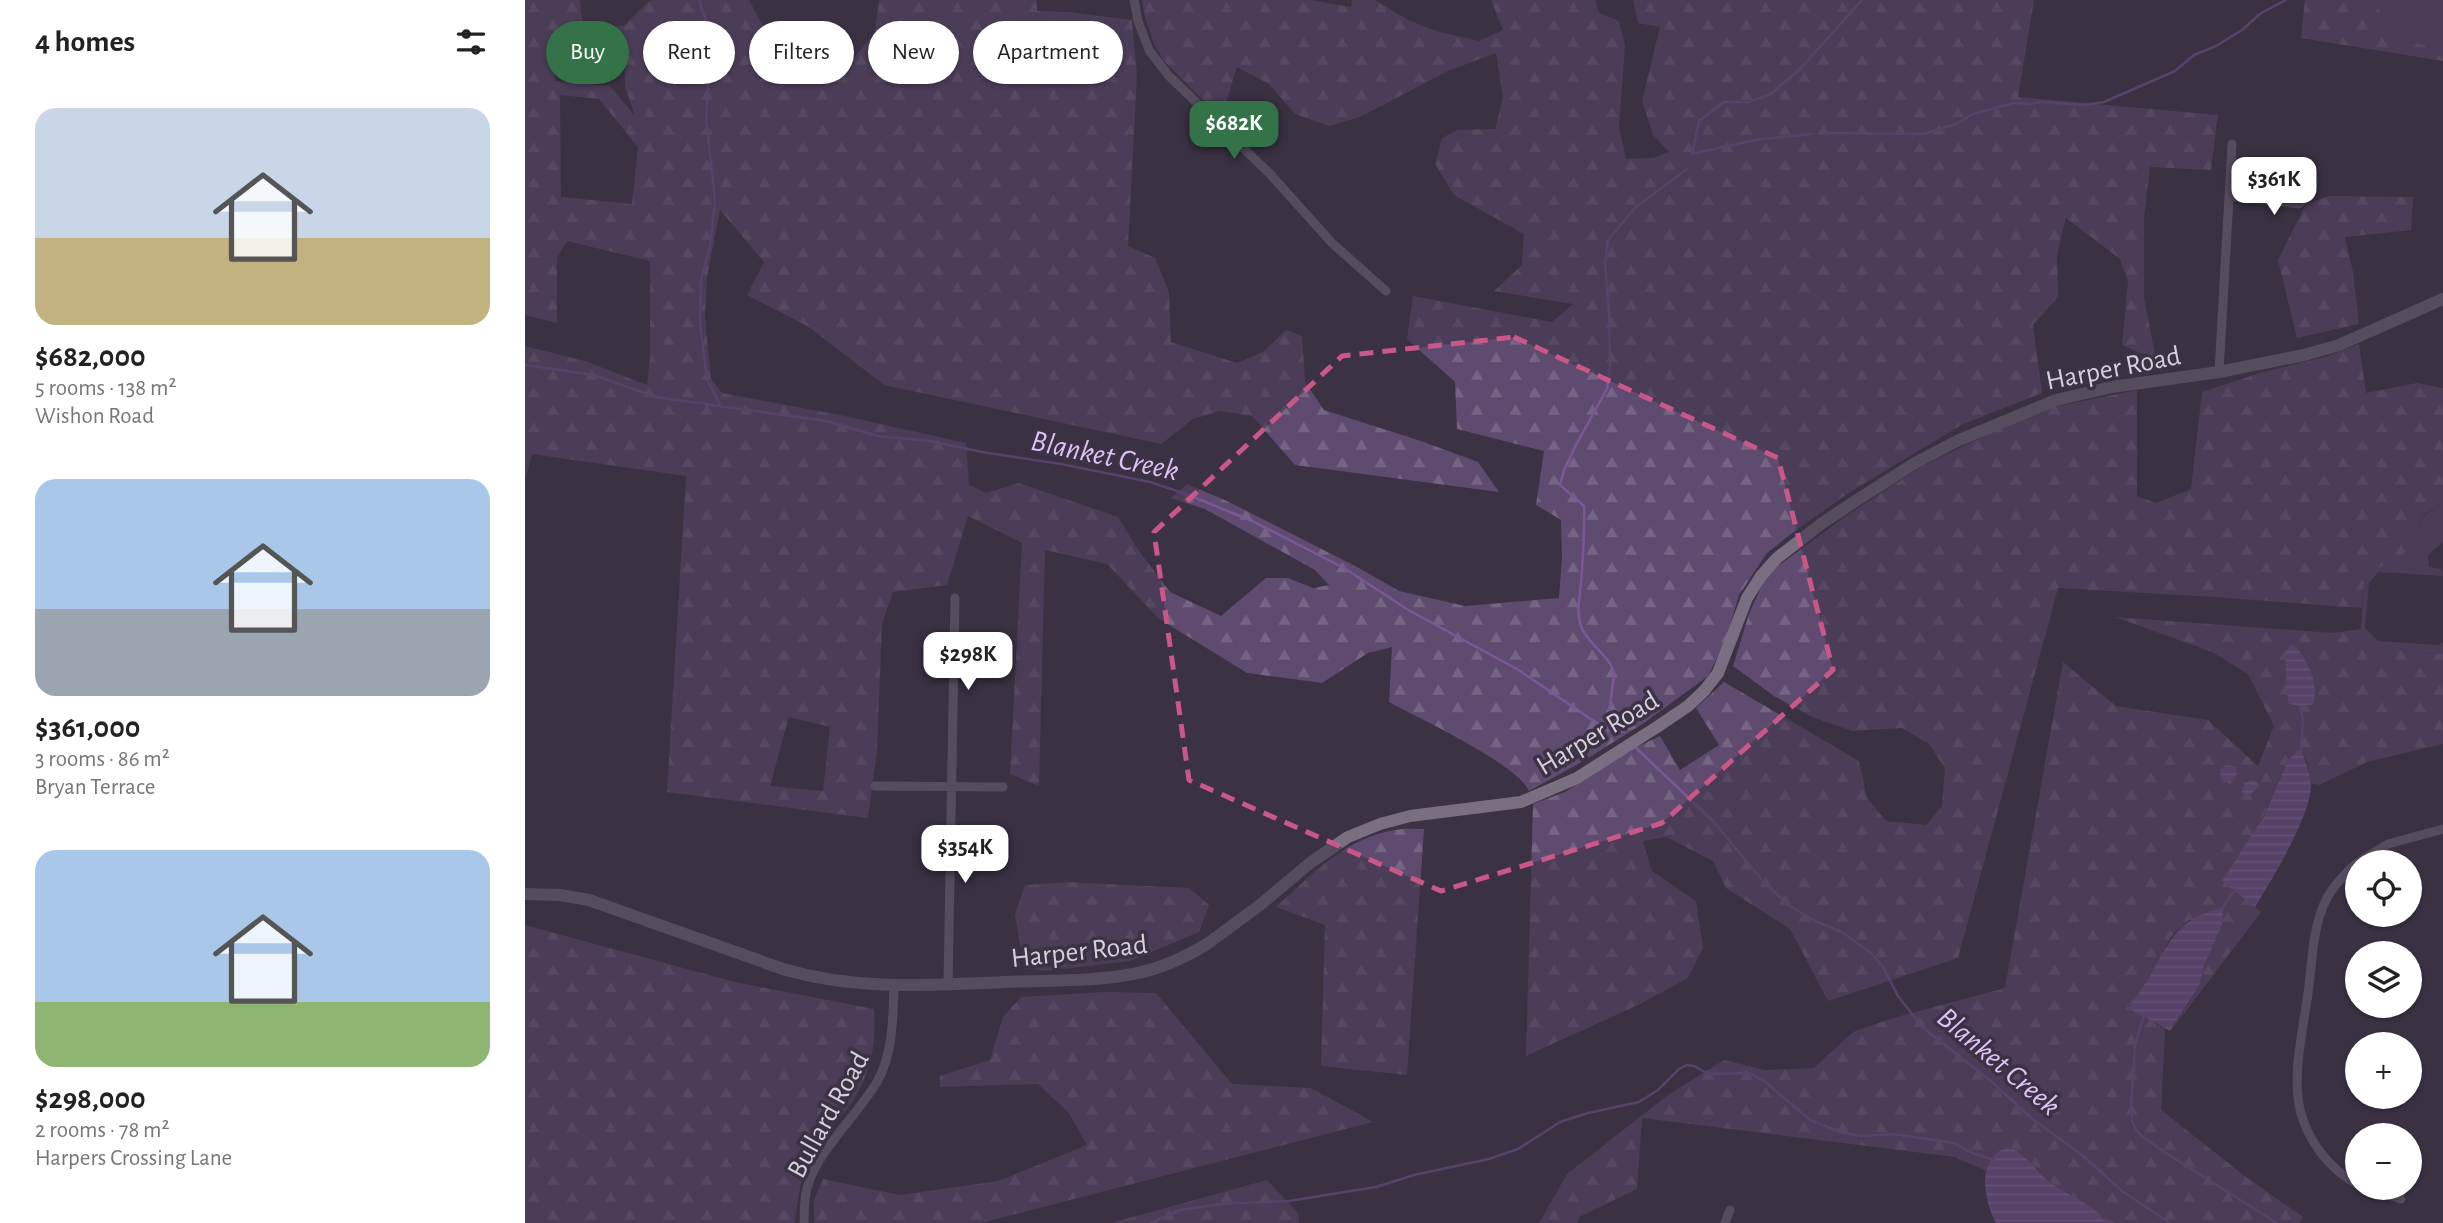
<!DOCTYPE html>
<html lang="en">
<head>
<meta charset="utf-8">
<style>
  body { margin:0; font-family:"Alegreya Sans",sans-serif; background:#f6f6f6; color:#222; height:100vh; display:flex; flex-direction:column; font-size:26px; white-space:nowrap }
  * { box-sizing:border-box; margin:0 }
  p { font-size:23px; color:#767676 }
  .icon { flex:none; width:38px; height:38px; fill:none; stroke:currentColor; stroke-width:2; stroke-linecap:round; stroke-linejoin:round }
  .map { position:relative; flex:1; overflow:hidden }
  .side { display:flex; flex-direction:column; background:#fff; width:525px }
  .side>* { flex:none }
  .hud { position:absolute; left:21px; top:21px; width:665px; height:63px; display:flex; gap:14px }
  .buttons { position:absolute; left:1820px; top:850px; display:grid; gap:14px }
  .buttons a { display:grid; place-items:center; width:77px; height:77px; border-radius:50%; background:#fff; box-shadow:0 2px 5px #0004; font-size:35px }
  .price { position:absolute; translate:-50% -60px; padding:0 16px; border-radius:14px; background:#fff; color:#222; font-size:23px; line-height:46px; filter:drop-shadow(0 2px 4px #0008) }
  .price::after { content:''; position:absolute; left:50%; top:42px; width:21px; height:16px; margin-left:-10px; background:inherit; clip-path:polygon(0 0,100% 0,50% 100%) }
  .price.selected { background:#347348; color:#fff }
  ul { padding:0; list-style:none }
  li { display:grid; align-content:center; gap:14px; height:371px; padding:0 35px }
  li span { display:grid; place-items:center; height:217px; border-radius:21px; color:#555 }
  li>.icon { margin-inline-start:auto }
  span .icon { width:126px; height:126px; fill:#fffc; stroke-width:1 }
  li b { font-size:30px }
  h2 { display:flex; justify-content:space-between; align-items:center; height:84px; padding:0 35px; font-size:30px }
  .pill { padding:0 24px; border-radius:32px; background:#fff; box-shadow:0 2px 5px #0004; font-size:24px; line-height:63px }
  .pill.selected { background:#347348; color:#fff }
  main { display:flex; flex:1; min-height:0 }
  .map>svg:first-child { display:block }
</style>
</head>
<body>
<main>
<section class="side">
<h2>4 homes<svg class="icon" aria-label="filters" viewBox="0 0 24 24"><path d="M4 7h16M4 17h16"/><circle cx="9" cy="7" r="2"/><circle cx="15" cy="17" r="2"/></svg></h2>
<ul>
<li><span style="background:linear-gradient(#c9d6e8 60%,#c2b280 0)"><svg class="icon" aria-label="home" viewBox="0 0 24 24"><path d="M3 11l9-7 9 7M6 9v11h12V9"/></svg></span><div><b>$682,000</b><p>5 rooms · 138 m²</p><p>Wishon Road</p></div></li>
<li><span style="background:linear-gradient(#a9c7e8 60%,#9aa5b1 0)"><svg class="icon" aria-label="home" viewBox="0 0 24 24"><path d="M3 11l9-7 9 7M6 9v11h12V9"/></svg></span><div><b>$361,000</b><p>3 rooms · 86 m²</p><p>Bryan Terrace</p></div></li>
<li><span style="background:linear-gradient(#a9c7e8 70%,#8fb573 0)"><svg class="icon" aria-label="home" viewBox="0 0 24 24"><path d="M3 11l9-7 9 7M6 9v11h12V9"/></svg></span><div><b>$298,000</b><p>2 rooms · 78 m²</p><p>Harpers Crossing Lane</p></div></li>
</ul>
</section>
<div class="map">
<svg width="1918" height="1223" viewBox="0 0 1918 1223">
  <defs>
    <pattern id="forest-firs" width="22" height="20" patternUnits="userSpaceOnUse" patternTransform="scale(1.75)"><rect width="22" height="20" fill="#5f4b6f"/><path d="M5 1l3.5 6h-7zM16 11l3.5 6h-7z" fill="#756483"/></pattern>
    <pattern id="water-rules" width="6" height="5" patternUnits="userSpaceOnUse" patternTransform="scale(1.75)"><rect width="6" height="5" fill="#7b5797"/><path d="M0 2.5h6" fill="none" stroke="#9376aa"/></pattern>
  </defs>
  <rect width="100%" height="100%" fill="#3b3243"/>
  <!-- grass -->
  <path fill="#5f4b6f" d="M 1850,0 L 1918,0 L 1918,48 L 1866,39 Z
    M 1918,503 L 1918,542 L 1903,555 L 1904,567 L 1917,569 L 1918,576 L 1853,572 L 1844,583 L 1840,628 L 1853,641 L 1914,645 L 1918,642 L 1918,653 L 1909,654 L 1851,649 L 1836,629 L 1839,582 L 1894,526 L 1898,516 Z"/>
  <!-- forest -->
  <path fill="url(#forest-firs)" fill-rule="evenodd" d="M 0,0 L 55,0 L 58,27 L 99,26 L 124,1 L 129,0 L 224,0 L 257,61 L 291,68 L 324,64 L 350,32 L 354,0 L 512,0 L 512,11 L 543,12 L 607,20 L 612,75 L 603,246 L 630,258 L 644,292 L 646,342 L 712,363 L 738,352 L 761,330 L 777,336 L 780,382 L 799,410 L 896,441 L 953,462 L 974,492 L 770,465 L 727,416 L 695,411 L 668,419 L 636,444 L 359,385 L 284,327 L 222,295 L 239,262 L 195,210 L 182,277 L 180,319 L 186,379 L 197,393 L 315,415 L 441,443 L 444,485 L 461,493 L 494,483 L 593,517 L 614,551 L 645,592 L 696,616 L 741,578 L 763,578 L 788,588 L 804,585 L 790,570 L 680,509 L 646,498 L 662,484 L 702,501 L 832,567 L 874,591 L 940,606 L 1034,598 L 1037,558 L 1036,520 L 1011,505 L 1019,451 L 932,429 L 930,382 L 882,339 L 888,296 L 1027,322 L 1048,304 L 969,291 L 997,265 L 999,234 L 929,195 L 910,164 L 917,138 L 932,130 L 970,129 L 978,98 L 971,53 L 923,71 L 835,117 L 804,126 L 770,114 L 744,84 L 712,67 L 696,118 L 640,62 L 630,46 L 620,18 L 617,0 L 785,0 L 826,7 L 827,0 L 850,0 L 883,20 L 911,31 L 954,41 L 978,30 L 966,0 L 1070,0 L 1074,13 L 1094,21 L 1100,45 L 1094,127 L 1101,159 L 1128,158 L 1144,152 L 1128,135 L 1117,101 L 1135,27 L 1113,23 L 1108,0 L 1509,0 L 1493,97 L 1693,115 L 1686,170 L 1625,167 L 1619,217 L 1619,297 L 1631,360 L 1597,345 L 1603,282 L 1595,259 L 1541,218 L 1532,254 L 1533,297 L 1508,325 L 1517,393 L 1438,424 L 1325,492 L 1271,530 L 1242,553 L 1214,595 L 1200,642 L 1183,676 L 1119,723 L 1055,763 L 1004,791 C 991,763 895,719 864,702 L 867,647 L 843,653 L 797,683 L 722,673 L 633,618 L 582,564 L 520,550 L 514,786 L 485,774 L 497,543 L 443,516 L 422,585 L 368,592 L 357,624 L 352,750 L 343,818 L 142,792 L 161,476 L 7,454 L 0,480 L 0,346 L 60,361 L 122,385 L 125,357 L 125,261 L 42,241 L 32,258 L 32,323 L 0,315 ZM 30,39 L 100,44 L 100,87 L 110,116 L 85,86 L 30,81 ZM 35,95 L 74,99 L 113,147 L 107,204 L 36,197 ZM 264,717 L 305,727 L 298,791 L 245,786 Z
    M 1780,0 L 1850,0 L 1866,39 L 1918,48 L 1918,61 L 1776,38 Z
    M 1804,196 L 1888,197 L 1886,230 L 1820,237 L 1828,272 L 1834,324 L 1772,338 L 1753,260 L 1781,204 Z
    M 1834,344 L 1841,393 L 1892,383 L 1918,388 L 1918,503 L 1898,515 L 1885,545 L 1872,563 L 1856,566 L 1839,582 L 1837,608 L 1690,597 L 1533,588 L 1433,958 L 1303,1001 L 1265,929 L 1201,888 L 1188,861 L 1141,837 L 1118,841 L 1127,871 L 1171,901 L 1178,948 L 1163,978 L 1115,1004 L 1001,1056 L 1008,804 L 1040,792 L 1099,753 L 1135,736 L 1155,770 L 1194,745 L 1171,708 L 1199,682 L 1334,761 L 1342,798 L 1361,821 L 1401,825 L 1417,806 L 1420,768 L 1404,744 L 1377,728 L 1327,731 L 1285,716 L 1249,696 L 1208,666 L 1224,614 L 1242,574 L 1321,516 L 1396,467 L 1488,422 L 1524,408 L 1612,390 L 1612,496 L 1631,503 L 1666,489 L 1677,392 L 1735,373 L 1803,356 Z
    M 1590,617 L 1808,633 L 1836,629 L 1852,649 L 1909,654 L 1918,653 L 1918,744 L 1842,762 L 1794,785 L 1786,783 L 1783,764 L 1776,749 L 1763,760 L 1739,815 L 1725,839 L 1730,907 L 1736,912 L 1645,1032 L 1675,984 L 1679,966 L 1697,925 L 1664,920 L 1646,937 L 1624,979 L 1603,1007 L 1640,1029 L 1636,1110 L 1721,1177 L 1778,1217 L 1774,1223 L 1581,1223 C 1573,1206 1544,1196 1529,1185 C 1515,1175 1499,1151 1483,1147 L 1467,1159 L 1461,1171 L 1430,1157 L 1117,1118 L 1112,1189 L 1054,1217 L 1053,1223 L 1014,1223 L 1042,1174 L 1143,1095 L 1199,1060 L 1240,1070 L 1289,1068 L 1328,1032 L 1368,1018 L 1480,988 L 1538,662 L 1591,706 L 1683,720 L 1733,766 L 1749,726 L 1723,674 L 1687,652 Z
    M 899,829 L 882,1075 L 796,1066 L 800,925 L 751,907 C 785,876 823,836 871,830 C 880,828 889,829 899,829 Z
    M 541,882 L 664,888 L 684,905 L 674,932 L 605,961 L 519,971 L 499,967 L 490,915 L 500,885 Z
    M 0,925 L 210,982 L 349,1009 C 352,1051 343,1086 314,1119 C 307,1127 296,1131 289,1139 C 281,1148 271,1208 270,1223 L 0,1223 Z
    M 579,992 L 631,993 L 707,1084 L 786,1088 L 848,1122 L 456,1223 L 289,1223 L 289,1200 L 298,1179 L 375,1195 L 473,1181 L 562,1145 L 544,1113 L 513,1084 L 415,1087 L 415,1076 L 465,1060 L 478,1017 L 496,997 Z
    M 742,1180 L 773,1213 L 774,1223 L 586,1223 Z"/>
  <!-- water -->
  <path fill="url(#water-rules)" d="M 1764,645 L 1769,645 C 1782,659 1795,684 1788,704 L 1776,707 L 1763,703 L 1760,656 Z
    M 1776,748 C 1780,761 1785,771 1786,784 C 1786,816 1747,879 1730,907 L 1697,881 L 1739,816 L 1763,760 Z
    M 1701,765 L 1711,767 L 1712,774 L 1705,784 L 1696,778 L 1695,769 Z
    M 1727,780 L 1734,784 L 1734,787 L 1722,797 L 1717,792 L 1719,783 Z
    M 1698,908 L 1697,925 L 1679,966 L 1675,984 L 1645,1031 L 1603,1008 C 1610,997 1619,987 1625,976 C 1645,940 1654,917 1698,908 Z
    M 1483,1147 C 1499,1151 1514,1175 1529,1185 C 1544,1196 1573,1206 1581,1223 L 1471,1223 C 1459,1200 1450,1158 1483,1147 Z"/>
  <g fill="none" stroke-linecap="round" stroke-linejoin="round">
    <!-- stream -->
    <path stroke="#7b5797" stroke-width="2.5" d="M 174,0 L 184,30 L 186,46 L 181,117 L 190,201 L 185,247 L 176,280 L 175,323 L 182,379 L 196,407
      M 1300,133 L 1399,134 L 1431,124 L 1448,114 L 1489,103 L 1505,104 L 1517,102 L 1560,105 L 1579,102 L 1650,71 L 1669,55 L 1691,46 L 1717,30 L 1736,13 L 1761,0
      M 1167,154 L 1230,140 L 1286,134
      M 1167,155 L 1174,121 L 1199,102 L 1224,102 L 1246,94 L 1275,69 L 1337,0
      M 0,365 L 69,375 L 130,397 L 301,421 L 353,436 L 405,441 L 457,452 L 536,464 L 625,482 L 661,494 L 727,521 L 819,568 L 885,611 L 992,669 L 1082,730 L 1099,732
      M 1775,706 L 1778,719 L 1776,751
      M 1082,730 L 1089,674 C 1086,656 1062,644 1056,626 C 1051,611 1055,597 1056,583 C 1058,557 1060,532 1059,506 L 1035,485 L 1039,470 L 1052,443 L 1082,389 L 1085,365 L 1084,313 L 1080,262 L 1083,240 L 1111,207 L 1162,169
      M 1110,747 L 1188,821 L 1237,880 L 1263,905 L 1290,921 L 1317,932 L 1346,953 L 1358,967 L 1373,996 L 1398,1028 L 1466,1081 L 1506,1118 L 1556,1154 L 1597,1191 L 1645,1223
      M 1696,910 L 1710,889
      M 1619,1015 L 1610,1045 L 1606,1106 L 1607,1122 L 1612,1131 L 1618,1137 L 1644,1155 L 1752,1223
      M 1579,1220 L 1588,1223
      M 626,1223 L 655,1210 L 696,1204 L 764,1201 L 801,1195 L 851,1187 L 889,1175 L 964,1159 L 993,1149 L 1035,1122 L 1063,1113 L 1114,1102 L 1133,1090 L 1154,1069 L 1162,1065 L 1169,1066 L 1183,1074 L 1224,1073 L 1239,1081 L 1285,1120 L 1318,1133 L 1337,1136 L 1368,1134 L 1429,1143 L 1447,1153 L 1469,1160"/>
    <!-- street -->
    <path stroke="#796e82" stroke-width="9" d="M 609,0 L 613,21 L 624,50 L 643,75 L 745,174 L 807,243 L 861,291
      M 1705,196 L 1774,204 L 1783,196
      M 1694,372 L 1707,144
      M 350,786 L 478,787
      M 1832,863 C 1817,876 1804,890 1797,909 C 1787,936 1787,965 1783,993 C 1778,1030 1767,1073 1775,1110 C 1783,1141 1804,1169 1832,1184
      M 1832,863 L 1863,844 L 1918,829
      M 423,984 L 430,598
      M 1841,1188 L 1876,1199
      M 279,1223 C 279,1211 279,1197 283,1185 C 293,1151 333,1114 352,1082 C 368,1055 368,1017 369,986
      M 1200,1223 L 1205,1210"/>
    <!-- secondary -->
    <path stroke="#796e82" stroke-width="12" d="M 0,894 L 35,895 L 64,900 L 258,969 C 333,991 404,985 481,982 C 523,980 566,982 608,974 C 635,969 659,958 682,944 L 735,905 L 785,863 L 823,837 L 855,824 L 885,816 L 996,802 L 1052,778 L 1132,727 L 1163,706 L 1179,691 L 1193,673 L 1222,598 L 1236,576 L 1252,558 L 1296,524 L 1329,502 L 1390,463 L 1432,441 L 1531,400 L 1587,387 L 1694,372 L 1779,355 L 1814,345 L 1918,299"/>
  </g>
  <!-- marked area -->
  <path d="M0 0H1918V1223H0ZM 989,337 L 1253,458 L 1308,670 L 1137,823 L 916,891 L 664,780 L 629,532 L 817,356 Z" fill="#3b3243" fill-opacity=".55" fill-rule="evenodd"/>
  <path fill="none" stroke="#c95888" stroke-width="5" stroke-dasharray="14 9" stroke-linejoin="round" d="M 989,337 L 1253,458 L 1308,670 L 1137,823 L 916,891 L 664,780 L 629,532 L 817,356 Z"/>
  <g text-anchor="middle" stroke-width="7" stroke-linejoin="round" paint-order="stroke">
    <!-- street labels -->
    <g font-size="28" fill="#d6d0dc" stroke="#3b3243">
      <text transform="translate(1588 367) rotate(-11)" y="10">Harper Road</text>
      <text transform="translate(1072 732) rotate(-31)" y="10">Harper Road</text>
      <text transform="translate(554 950) rotate(-6)" y="10">Harper Road</text>
      <text transform="translate(302 1114) rotate(-61)" y="10">Bullard Road</text>
    </g>
    <!-- water labels -->
    <g font-size="30" font-style="italic" fill="#dfc1f8" stroke="#3b3243">
      <text transform="translate(580 455) rotate(12)" y="10">Blanket Creek</text>
      <text transform="translate(1474 1061) rotate(40)" y="10">Blanket Creek</text>
    </g>
  </g>
</svg>
<div class="buttons">
<a><svg class="icon" aria-label="locate" viewBox="0 0 24 24"><circle cx="12" cy="12" r="6"/><path d="M12 2v4M12 18v4M2 12h4M18 12h4"/></svg></a>
<a><svg class="icon" aria-label="layers" viewBox="0 0 24 24"><path d="M12 4l9 5-9 5-9-5zM3 14l9 5 9-5"/></svg></a>
<a>+</a>
<a>−</a>
</div>
<b class="price selected" style="left:709px;top:161px">$682K</b>
<b class="price" style="left:1749px;top:217px">$361K</b>
<b class="price" style="left:443px;top:692px">$298K</b>
<b class="price" style="left:440px;top:885px">$354K</b>
<div class="hud">
<a class="pill selected">Buy</a>
<a class="pill">Rent</a>
<a class="pill">Filters</a>
<a class="pill">New</a>
<a class="pill">Apartment</a>
</div>
</div>
</main>
</body>
</html>
